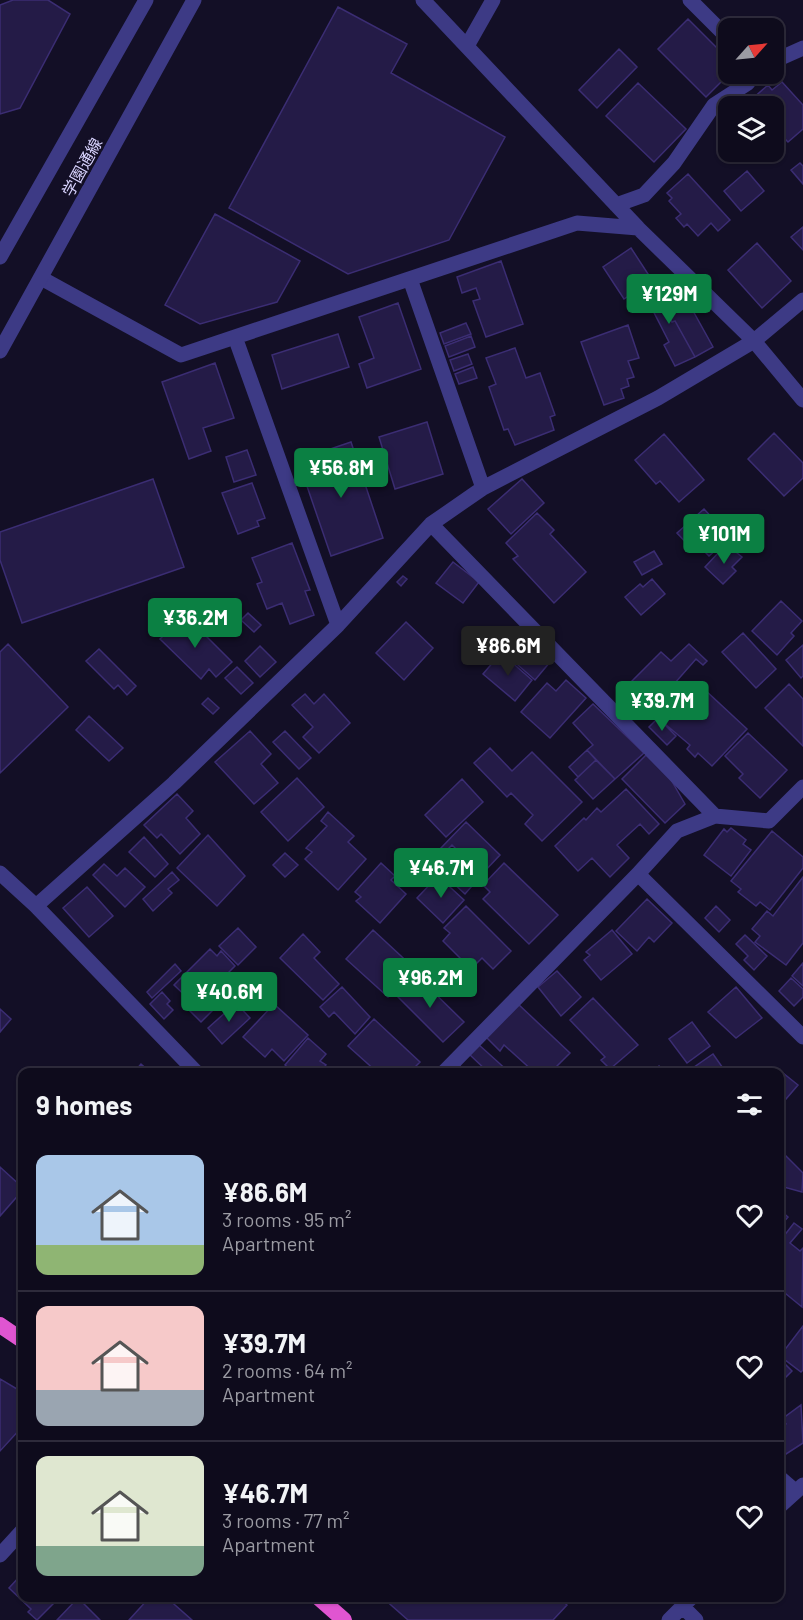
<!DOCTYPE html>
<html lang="en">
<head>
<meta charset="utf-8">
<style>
  body { margin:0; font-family:Barlow,"Noto Sans JP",sans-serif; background:#1c1929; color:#f1f3f6; height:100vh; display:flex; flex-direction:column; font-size:22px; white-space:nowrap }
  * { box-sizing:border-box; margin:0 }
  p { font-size:20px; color:#9b9ba3 }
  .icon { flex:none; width:33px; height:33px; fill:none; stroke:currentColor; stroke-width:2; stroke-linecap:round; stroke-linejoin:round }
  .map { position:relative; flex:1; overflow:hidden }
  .details { position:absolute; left:18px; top:1068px; width:766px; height:534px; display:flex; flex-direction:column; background:#0e0b1c; border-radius:12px; box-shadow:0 2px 4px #0004,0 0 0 2px #2e2b3b }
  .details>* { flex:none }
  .needle { width:39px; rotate:63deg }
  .tools { position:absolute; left:718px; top:18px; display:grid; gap:12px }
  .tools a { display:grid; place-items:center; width:66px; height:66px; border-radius:12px; background:#0e0b1c; box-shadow:0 2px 4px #0004,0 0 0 2px #2e2b3b; font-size:30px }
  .price { position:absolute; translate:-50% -51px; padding:0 14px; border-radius:6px; background:#0b8043; color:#fff; font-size:20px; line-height:39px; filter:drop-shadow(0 2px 3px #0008) }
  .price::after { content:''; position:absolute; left:50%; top:36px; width:18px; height:14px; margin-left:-9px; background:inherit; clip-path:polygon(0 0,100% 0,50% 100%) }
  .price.active { background:#222; color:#fff }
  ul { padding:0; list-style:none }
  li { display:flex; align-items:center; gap:18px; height:150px; padding:0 18px }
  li+li { border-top:2px solid #2e2b3b }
  li span { display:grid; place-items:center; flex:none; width:168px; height:120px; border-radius:12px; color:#555 }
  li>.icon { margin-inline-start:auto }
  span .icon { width:72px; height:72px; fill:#fffc; stroke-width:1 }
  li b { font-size:26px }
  h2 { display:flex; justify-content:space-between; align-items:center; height:72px; padding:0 18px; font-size:26px }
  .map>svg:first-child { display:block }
</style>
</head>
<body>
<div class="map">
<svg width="803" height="1620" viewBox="0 0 803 1620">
  <rect width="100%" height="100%" fill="#130f26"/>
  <!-- building -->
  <path fill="#241b47" stroke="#3b2d73" stroke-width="1.5" d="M 13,0 L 48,0 L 70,14 L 20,108 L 0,114 L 0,5 Z
    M 338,7 L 407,44 L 391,73 L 505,137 L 449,240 L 348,274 L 229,208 Z
    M 688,19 L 729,60 L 729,74 L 706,97 L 658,49 Z
    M 619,49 L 637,67 L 597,108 L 579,90 Z
    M 782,82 L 803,105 L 803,129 L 788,142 L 780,134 L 774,139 L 774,106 L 744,106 L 768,85 L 772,90 Z
    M 638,83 L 686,129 L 654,162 L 606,116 Z
    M 800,163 L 803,166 L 803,184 L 791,170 Z
    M 747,171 L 764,191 L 741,211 L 724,191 Z
    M 688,174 L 730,220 L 718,231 L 711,223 L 698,236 L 687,224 L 684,227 L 676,218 L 681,214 L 669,201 L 672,198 L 667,193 Z
    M 215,214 L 300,261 L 277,302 L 200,324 L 165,305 Z
    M 803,227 L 803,250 L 791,237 Z
    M 757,243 L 791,281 L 762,308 L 728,270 Z
    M 631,248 L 652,280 L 624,299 L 603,267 Z
    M 501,261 L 523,324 L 486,337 L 473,301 L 480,299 L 476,288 L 462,293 L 457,277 Z
    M 667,281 L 674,294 L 661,302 L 672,322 L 675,321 L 695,357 L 675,366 L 664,345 L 669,342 L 644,293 Z
    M 682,291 L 713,347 L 695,357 L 675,321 L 672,322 L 661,302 Z
    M 398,303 L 421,369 L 367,388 L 359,364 L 374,358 L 359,317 Z
    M 466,323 L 471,334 L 444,344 L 440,333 Z
    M 628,325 L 639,358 L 628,361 L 634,377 L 627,379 L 629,386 L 621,389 L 624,398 L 604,405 L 581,342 Z
    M 338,334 L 349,367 L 282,389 L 272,355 Z
    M 471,336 L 475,347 L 449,357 L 445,346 Z
    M 515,348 L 526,378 L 540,373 L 555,415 L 550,417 L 554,430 L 515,445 L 508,429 L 504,430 L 489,387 L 496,384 L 486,358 Z
    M 468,354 L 472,364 L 454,371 L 450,360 Z
    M 215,363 L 234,418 L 203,428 L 211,451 L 189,459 L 162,382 Z
    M 473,367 L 477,378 L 459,384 L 455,374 Z
    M 427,422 L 443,474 L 395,489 L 379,437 Z
    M 774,433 L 803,463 L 803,478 L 784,496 L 748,459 Z
    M 664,434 L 704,480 L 679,502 L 660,481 L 656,484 L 635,460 Z
    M 351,442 L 383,538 L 331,556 L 298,460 Z
    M 247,450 L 256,475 L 234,482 L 226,457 Z
    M 153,479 L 184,567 L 22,623 L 0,560 L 0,532 Z
    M 522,479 L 544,503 L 511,534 L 488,509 Z
    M 252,483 L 265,518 L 257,521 L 259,526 L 238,534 L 222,493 Z
    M 704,509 L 730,537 L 709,556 L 697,544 L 692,549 L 677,533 Z
    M 537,513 L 554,530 L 550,534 L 586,572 L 554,603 L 513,559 L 518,556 L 506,543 Z
    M 292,543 L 310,590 L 305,591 L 314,615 L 290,624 L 282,603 L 267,609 L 257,584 L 262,582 L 252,558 Z
    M 731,548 L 742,557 L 732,567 L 736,571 L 723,584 L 705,567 L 719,552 L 723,556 Z
    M 654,551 L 662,564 L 642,575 L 634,562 Z
    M 453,562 L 479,582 L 463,603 L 436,583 Z
    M 403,576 L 407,579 L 401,586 L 397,582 Z
    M 652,579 L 665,594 L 641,615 L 625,597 L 640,584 L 643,587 Z
    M 781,601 L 802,621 L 791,633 L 794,636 L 777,655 L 752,631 Z
    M 248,613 L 261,625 L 254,632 L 241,620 Z
    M 185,615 L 232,662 L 216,677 L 209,669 L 201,679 L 160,639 Z
    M 406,622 L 433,648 L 404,680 L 376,653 Z
    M 516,633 L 550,662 L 535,680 L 501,650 Z
    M 743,633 L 776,669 L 756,688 L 722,652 Z
    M 8,644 L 68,707 L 0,773 L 0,652 Z
    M 689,644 L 707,661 L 703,665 L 696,659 L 645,717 L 620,693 L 661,652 L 671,661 Z
    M 803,645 L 803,676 L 801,678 L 786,660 Z
    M 260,646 L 276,662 L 260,677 L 245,661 Z
    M 99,649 L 136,686 L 127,695 L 118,685 L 114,689 L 86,661 Z
    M 501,653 L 532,680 L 515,701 L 483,674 Z
    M 237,667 L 253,683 L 241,694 L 225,678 Z
    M 566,680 L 586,698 L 550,738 L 521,712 L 547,683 L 556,691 Z
    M 789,684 L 803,699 L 803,746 L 765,708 Z
    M 688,685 L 699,695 L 705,690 L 747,729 L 712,766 L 698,753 L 695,757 L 687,749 L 690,745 L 658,718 Z
    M 305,694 L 314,704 L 324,694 L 350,723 L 319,753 L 303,737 L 313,727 L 292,705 Z
    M 208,698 L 219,708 L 213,714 L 202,704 Z
    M 593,704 L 644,753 L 615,779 L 587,750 L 593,745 L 573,723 Z
    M 89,716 L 123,748 L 109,761 L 76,730 Z
    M 658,718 L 676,736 L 667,745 L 649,727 Z
    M 250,731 L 271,754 L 261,764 L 278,783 L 254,804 L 215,762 Z
    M 285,731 L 311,758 L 299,769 L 273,742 Z
    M 748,733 L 787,770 L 760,798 L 739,778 L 743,774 L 725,756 Z
    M 490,748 L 512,771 L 532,752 L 582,802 L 542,841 L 525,824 L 533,815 L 511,793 L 507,797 L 474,763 Z
    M 587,750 L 596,760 L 578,777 L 569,767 Z
    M 646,755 L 670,778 L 685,804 L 665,823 L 622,779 Z
    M 596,760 L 615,779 L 593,799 L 575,780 Z
    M 297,778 L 324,807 L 288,841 L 261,812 Z
    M 462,779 L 483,802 L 446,837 L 425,815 Z
    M 626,789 L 659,824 L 649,834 L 640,824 L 617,845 L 629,858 L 610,877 L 592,858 L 578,871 L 555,846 L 584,818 L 586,820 L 597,808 L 601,812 Z
    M 177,794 L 193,811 L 186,818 L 200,834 L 180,854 L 161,834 L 157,838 L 144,825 Z
    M 328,812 L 354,836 L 348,842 L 366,859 L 338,890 L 305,859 L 312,852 L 306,848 L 327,826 L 321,821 Z
    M 466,822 L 500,855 L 482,874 L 452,845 L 444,853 L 440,849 Z
    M 731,828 L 746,840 L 743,844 L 751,850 L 731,876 L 704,855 L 724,829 L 727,832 Z
    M 772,831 L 803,857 L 803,868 L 770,910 L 760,902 L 756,906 L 738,892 L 741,889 L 731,881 Z
    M 208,835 L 245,876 L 217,906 L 177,868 Z
    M 144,837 L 168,864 L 155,877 L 129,852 Z
    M 285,853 L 298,865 L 285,877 L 273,865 Z
    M 452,854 L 478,879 L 465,894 L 438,869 Z
    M 381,863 L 395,876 L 391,880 L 406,894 L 380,923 L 356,901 L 361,897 L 355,892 Z
    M 504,863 L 558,915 L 529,944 L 483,899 L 490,892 L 483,885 Z
    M 104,864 L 117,876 L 125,868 L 145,887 L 125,907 L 93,875 Z
    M 172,872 L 179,880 L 168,889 L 172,893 L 153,911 L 143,899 Z
    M 438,876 L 464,900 L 443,923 L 417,898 Z
    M 803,877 L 803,943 L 786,965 L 755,942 L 760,936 L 752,929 L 767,911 L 773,916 Z
    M 87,887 L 113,916 L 89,937 L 63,908 Z
    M 647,899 L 672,923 L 654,942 L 649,937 L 637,951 L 616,931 Z
    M 466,906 L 511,951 L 493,969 L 482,958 L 471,969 L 443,941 L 450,933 L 444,928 Z
    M 716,906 L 730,920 L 719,932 L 705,918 Z
    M 238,928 L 256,947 L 238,965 L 219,946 Z
    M 373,930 L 414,968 L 388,997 L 346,959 Z
    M 612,930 L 632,954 L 601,980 L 584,960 L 590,955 L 586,952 Z
    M 303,934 L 320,952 L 314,958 L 339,984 L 323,1000 L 280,958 Z
    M 745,935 L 767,956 L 754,970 L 744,960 L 748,956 L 736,944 Z
    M 210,949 L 217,956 L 221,951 L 235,966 L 216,985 L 227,996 L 201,1022 L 186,1007 L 192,1002 L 174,985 Z
    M 803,963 L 803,986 L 792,976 Z
    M 175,964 L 181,971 L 152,998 L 147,992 Z
    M 557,971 L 581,997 L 561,1016 L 538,987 Z
    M 416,975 L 464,1022 L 443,1042 L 396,995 Z
    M 791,978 L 803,989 L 803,997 L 794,1006 L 779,991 Z
    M 342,987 L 370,1017 L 355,1034 L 334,1012 L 329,1017 L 320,1007 Z
    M 736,987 L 762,1018 L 736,1038 L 708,1012 Z
    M 162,992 L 170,1001 L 167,1004 L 173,1010 L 164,1019 L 150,1004 Z
    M 593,998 L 638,1045 L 610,1069 L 601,1060 L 605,1057 L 570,1020 Z
    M 236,1003 L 250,1018 L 222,1044 L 208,1028 Z
    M 517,1003 L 570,1053 L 555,1068 L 559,1072 L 534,1072 L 504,1045 L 500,1051 L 486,1037 Z
    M 274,1004 L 308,1035 L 284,1061 L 272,1049 L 265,1057 L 243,1037 Z
    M 0,1009 L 11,1019 L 0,1032 Z
    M 374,1019 L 420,1062 L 410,1072 L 377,1072 L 348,1046 Z
    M 692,1022 L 710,1046 L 687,1063 L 669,1039 Z
    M 308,1038 L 326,1054 L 320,1061 L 326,1065 L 320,1072 L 293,1072 L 285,1065 Z
    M 478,1044 L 509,1072 L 488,1072 L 469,1054 Z
    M 713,1054 L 725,1071 L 687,1072 Z
    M 141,1064 L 150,1072 L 134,1072 Z
    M 458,1064 L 467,1072 L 451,1072 Z
    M 659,1066 L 663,1072 L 650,1072 Z
    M 778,1069 L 798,1085 L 780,1106 L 780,1072 L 775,1072 Z
    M 784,1154 L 803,1173 L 802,1192 L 780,1186 L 780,1157 Z
    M 0,1167 L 22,1187 L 22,1191 L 0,1216 Z
    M 780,1210 L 788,1217 L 780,1226 Z
    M 794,1223 L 802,1229 L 790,1243 L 800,1251 L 803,1248 L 802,1307 L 780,1289 L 780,1241 Z
    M 803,1326 L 803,1370 L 801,1372 L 780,1356 Z
    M 780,1359 L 792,1371 L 780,1383 Z
    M 0,1379 L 22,1392 L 22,1427 L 0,1451 Z
    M 801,1405 L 803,1443 L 783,1456 L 780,1452 L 780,1429 L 786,1424 L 782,1419 Z
    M 22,1574 L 22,1598 L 59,1598 L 37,1620 L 28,1612 L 31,1609 L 9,1588 Z
    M 78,1598 L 100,1620 L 57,1620 Z
    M 149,1598 L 167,1598 L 192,1620 L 129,1620 Z
    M 383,1598 L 559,1598 L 567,1605 L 553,1620 L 408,1620 Z"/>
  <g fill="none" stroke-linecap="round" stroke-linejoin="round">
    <!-- minor -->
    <path stroke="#3d3a85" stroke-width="15" d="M 423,0 L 638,228
      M 690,0 L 729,39
      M 467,46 L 493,0
      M 774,61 L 803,48
      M 616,205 L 644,195 L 674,163 L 714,105 L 748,83 L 751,74
      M 41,278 L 181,355 L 577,223 L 638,228 L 754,341 L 803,400
      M 410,279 L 483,488
      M 235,337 L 338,625
      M 431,524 L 715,816
      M 0,873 L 36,906 L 196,1072
      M 638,874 L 677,831 L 715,816 L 769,821 L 803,787
      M 36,906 L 174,783 L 338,625 L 431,524 L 483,488 L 658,398 L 754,341 L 803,300
      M 444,1072 L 638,874 L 803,1037
      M 780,1478 L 795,1491
      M 780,1506 L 803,1485
      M 682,1606 L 696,1620
      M 669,1620 L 691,1598"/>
    <!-- tertiary -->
    <path stroke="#3d3a85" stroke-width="15" d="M 0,257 L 146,0
      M 0,351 L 194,0
      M 0,1555 L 22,1531"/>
    <!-- trunk -->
    <path stroke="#e055d1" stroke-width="16" d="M 0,1325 L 22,1340
      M 319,1598 L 344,1620"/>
  </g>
  <g text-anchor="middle" stroke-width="5" stroke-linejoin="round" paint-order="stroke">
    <!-- street labels -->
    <g font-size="16" fill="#d9d4ff" stroke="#130f26">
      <text transform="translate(82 167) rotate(-61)" y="6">学園通線</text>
    </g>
  </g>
</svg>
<div class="tools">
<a><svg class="needle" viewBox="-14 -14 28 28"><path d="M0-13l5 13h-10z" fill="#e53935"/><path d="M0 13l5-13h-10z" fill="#9b9ba3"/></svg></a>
<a><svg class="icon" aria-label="layers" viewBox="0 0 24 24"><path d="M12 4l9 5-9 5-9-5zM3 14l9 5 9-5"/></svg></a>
</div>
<b class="price" style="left:669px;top:325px">¥129M</b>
<b class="price" style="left:341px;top:499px">¥56.8M</b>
<b class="price" style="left:724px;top:565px">¥101M</b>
<b class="price" style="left:195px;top:649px">¥36.2M</b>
<b class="price active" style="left:508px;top:677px">¥86.6M</b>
<b class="price" style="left:662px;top:732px">¥39.7M</b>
<b class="price" style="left:441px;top:899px">¥46.7M</b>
<b class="price" style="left:430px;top:1009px">¥96.2M</b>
<b class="price" style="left:229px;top:1023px">¥40.6M</b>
<section class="details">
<h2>9 homes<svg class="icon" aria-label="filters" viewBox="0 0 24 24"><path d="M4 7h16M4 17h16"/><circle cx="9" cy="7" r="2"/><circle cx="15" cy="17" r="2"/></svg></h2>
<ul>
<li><span style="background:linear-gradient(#a9c7e8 75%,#8fb573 0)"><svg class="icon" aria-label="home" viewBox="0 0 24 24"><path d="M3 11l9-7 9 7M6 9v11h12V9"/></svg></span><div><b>¥86.6M</b><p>3 rooms · 95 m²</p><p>Apartment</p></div><svg class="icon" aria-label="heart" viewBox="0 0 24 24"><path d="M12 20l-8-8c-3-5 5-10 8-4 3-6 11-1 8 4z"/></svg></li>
<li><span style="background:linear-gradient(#f6c9c9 70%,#9aa5b1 0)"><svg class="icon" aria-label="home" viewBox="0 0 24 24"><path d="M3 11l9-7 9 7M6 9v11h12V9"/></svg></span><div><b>¥39.7M</b><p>2 rooms · 64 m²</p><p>Apartment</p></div><svg class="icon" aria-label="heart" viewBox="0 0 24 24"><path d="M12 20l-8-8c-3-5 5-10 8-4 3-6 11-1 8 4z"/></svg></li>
<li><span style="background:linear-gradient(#dfe7d0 75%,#7fa58c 0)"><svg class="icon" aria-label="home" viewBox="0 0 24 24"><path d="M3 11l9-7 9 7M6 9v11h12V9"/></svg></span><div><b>¥46.7M</b><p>3 rooms · 77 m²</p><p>Apartment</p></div><svg class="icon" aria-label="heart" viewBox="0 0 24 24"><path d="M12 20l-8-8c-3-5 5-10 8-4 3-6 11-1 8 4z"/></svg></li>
</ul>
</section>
</div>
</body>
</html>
